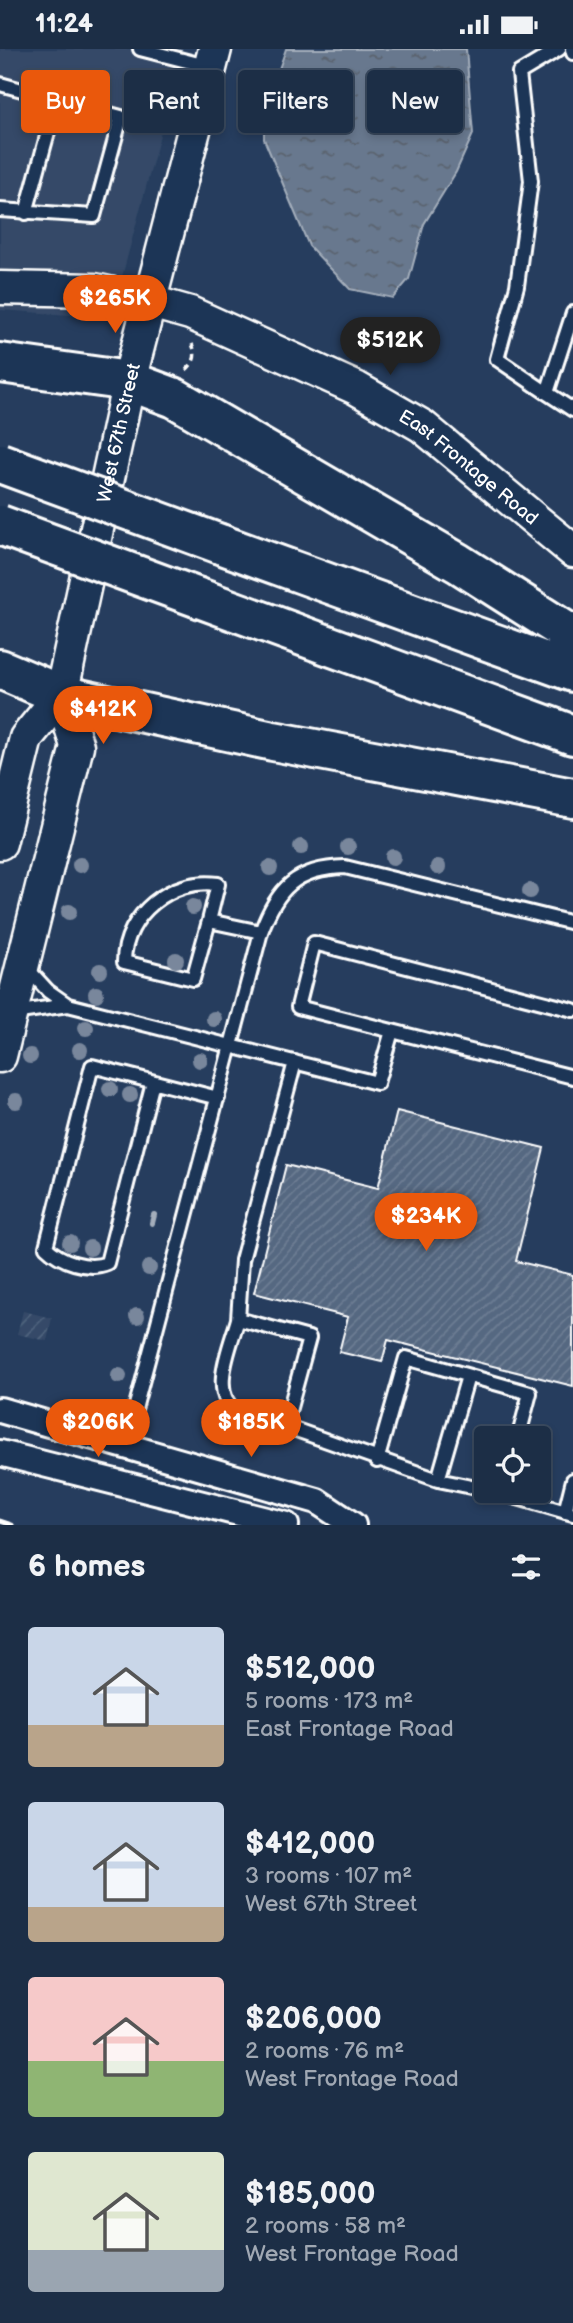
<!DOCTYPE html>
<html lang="en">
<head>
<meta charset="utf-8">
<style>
  body { margin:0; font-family:"Balsamiq Sans",sans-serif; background:#293a51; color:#f1f3f6; height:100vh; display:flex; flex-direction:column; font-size:26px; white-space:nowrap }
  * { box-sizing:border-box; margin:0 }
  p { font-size:23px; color:#a0a8b3 }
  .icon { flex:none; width:38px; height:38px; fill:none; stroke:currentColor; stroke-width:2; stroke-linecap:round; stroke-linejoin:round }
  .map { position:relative; height:1476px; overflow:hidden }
  .panel { display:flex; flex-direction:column; background:#1c2e46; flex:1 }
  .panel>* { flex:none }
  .guide { position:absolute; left:21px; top:21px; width:532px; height:63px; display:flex; gap:14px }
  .controls { position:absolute; left:474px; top:1377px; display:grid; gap:14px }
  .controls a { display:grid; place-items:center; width:77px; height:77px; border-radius:7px; background:#1c2e46; box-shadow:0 4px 10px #0003,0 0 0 2px #3a4a5f; font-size:35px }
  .price { position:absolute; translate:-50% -60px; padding:0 16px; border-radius:24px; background:#ea580c; color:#fff; font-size:23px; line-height:46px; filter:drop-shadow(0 2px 4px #0008) }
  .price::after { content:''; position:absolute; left:50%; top:42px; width:21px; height:16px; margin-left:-10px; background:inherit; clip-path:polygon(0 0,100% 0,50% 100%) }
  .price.current { background:#222; color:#fff }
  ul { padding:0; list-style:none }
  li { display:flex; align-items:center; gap:21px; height:175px; padding:0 28px }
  li span { display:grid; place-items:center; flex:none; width:196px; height:140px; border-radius:7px; color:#555 }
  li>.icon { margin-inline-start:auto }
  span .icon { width:84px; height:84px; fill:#fffc; stroke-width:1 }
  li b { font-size:30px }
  h2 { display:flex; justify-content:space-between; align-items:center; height:84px; padding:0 28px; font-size:30px }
  .tag { padding:0 24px; border-radius:7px; background:#1c2e46; box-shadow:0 4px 10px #0003,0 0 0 2px #3a4a5f; font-size:24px; line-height:63px }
  .tag.current { background:#ea580c; color:#fff }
  .status { display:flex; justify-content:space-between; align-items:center; height:49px; padding:0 35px; background:#1c2e46; direction:ltr }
  .status svg { height:19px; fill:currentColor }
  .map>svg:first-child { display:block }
</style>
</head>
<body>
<div class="status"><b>11:24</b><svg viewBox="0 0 49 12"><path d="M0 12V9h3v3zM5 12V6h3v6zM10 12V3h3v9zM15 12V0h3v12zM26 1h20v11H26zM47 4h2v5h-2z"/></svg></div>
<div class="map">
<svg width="573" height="1476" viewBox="0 0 573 1476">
  <defs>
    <pattern id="industrial-furrows" width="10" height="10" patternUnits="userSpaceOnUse" patternTransform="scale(1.75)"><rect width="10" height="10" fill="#344a68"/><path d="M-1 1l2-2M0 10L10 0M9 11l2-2" fill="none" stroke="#52657f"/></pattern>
    <pattern id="water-ripples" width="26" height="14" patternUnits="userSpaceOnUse" patternTransform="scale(1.75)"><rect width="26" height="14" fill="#67788e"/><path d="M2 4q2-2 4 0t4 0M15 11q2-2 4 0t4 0" fill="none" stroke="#5a626d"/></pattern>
    <pattern id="building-hatch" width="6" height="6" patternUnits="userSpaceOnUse" patternTransform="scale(1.75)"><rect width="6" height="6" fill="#556781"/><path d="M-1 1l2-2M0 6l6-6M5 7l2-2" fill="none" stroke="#6e7e94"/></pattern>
  </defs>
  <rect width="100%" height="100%" fill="#263d5e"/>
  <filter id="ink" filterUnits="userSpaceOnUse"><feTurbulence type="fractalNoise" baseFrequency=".0143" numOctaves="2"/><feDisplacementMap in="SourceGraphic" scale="14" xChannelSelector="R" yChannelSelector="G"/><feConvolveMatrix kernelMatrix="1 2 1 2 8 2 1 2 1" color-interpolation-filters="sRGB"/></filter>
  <g filter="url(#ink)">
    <!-- built -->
    <path fill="#344a68" d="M 0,0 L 183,0 L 111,269 L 0,261 Z"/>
    <!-- industrial -->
    <path fill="url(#industrial-furrows)" d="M 23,1262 L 52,1269 L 47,1292 L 17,1285 Z"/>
    <!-- water -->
    <path fill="url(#water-ripples)" stroke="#a4aebb" stroke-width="2" d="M 286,0 L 466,0 L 473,85 L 456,123 L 424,175 L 409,230 L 393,249 L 350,240 L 309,197 L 264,90 L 264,63 Z"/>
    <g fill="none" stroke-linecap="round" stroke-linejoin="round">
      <!-- stream -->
      <path stroke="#a4aebb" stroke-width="6" d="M 152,1174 L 154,1166"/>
    </g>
    <!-- building -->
    <path fill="url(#building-hatch)" stroke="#fff" stroke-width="2" d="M 397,1062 L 544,1099 L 516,1212 L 573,1226 L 573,1337 L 388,1291 L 382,1313 L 339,1303 L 348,1268 L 254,1244 L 286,1116 L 378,1139 Z"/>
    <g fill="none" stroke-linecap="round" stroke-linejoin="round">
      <defs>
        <path id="service" d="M 140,0 L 210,18
          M 572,0 L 573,4
          M 0,35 L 121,68 L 94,167 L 0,161
          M 26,164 L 57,50
          M 573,264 L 547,344 L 573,361
          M 547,344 L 497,310 L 517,237 L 531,132 L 519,24 L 559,0
          M 209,872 L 193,930 L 124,913 C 124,866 172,828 218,835 L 209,872 L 261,883
          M 25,917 L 48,942 L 68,956
          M 13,964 L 68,956 L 377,1034 L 392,982 L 573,1028
          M 392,982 L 298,958 L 314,894 L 573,961
          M 153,1033 L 107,1214 C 88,1222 60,1212 46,1198 L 92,1017 C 134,1028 176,1038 218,1049
          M 238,1270 C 231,1296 208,1345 237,1363 C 250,1371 270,1373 285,1377 L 309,1289 L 238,1270 L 242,1211 L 295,1013
          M 285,1377 L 438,1431 L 486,1441
          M 125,1398 L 261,883 C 277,839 297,819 345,818 L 573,874
          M 377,1412 L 406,1309 L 530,1344 L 518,1390
          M 438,1431 L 468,1327
          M 504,1445 L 573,1465
          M 565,1463 L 573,1431"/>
        <path id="minor" d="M 0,1361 L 317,1452 L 353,1476
          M 0,1404 L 286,1476"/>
        <g id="tertiary">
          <path id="s1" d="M 0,239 L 95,241 L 151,253 L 190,264 L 356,339 L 422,377 L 573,502"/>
          <path id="s2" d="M 0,794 L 26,689 L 61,646 L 129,332 L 215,0"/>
          <path d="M 0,1007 L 77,697 L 61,646"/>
        </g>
        <path id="motorway" d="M 0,314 L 129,332 L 175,349 L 458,514 L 573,587
          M 220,495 L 573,623
          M 199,549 L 573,686
          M 0,620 L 61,646 L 273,692 L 573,749"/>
      </defs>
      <!-- service casing -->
      <use href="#service" stroke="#fff" stroke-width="18"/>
      <!-- minor casing -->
      <use href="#minor" stroke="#fff" stroke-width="30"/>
      <!-- tertiary casing -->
      <use href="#tertiary" stroke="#fff" stroke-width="37"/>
      <!-- motorway casing -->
      <use href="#motorway" stroke="#fff" stroke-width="44"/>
      <!-- path -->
      <path stroke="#fff" stroke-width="3.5" stroke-dasharray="7 5" stroke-linecap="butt" d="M 186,321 C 195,313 197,306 192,295"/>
      <!-- service -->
      <use href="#service" stroke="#1d3557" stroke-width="12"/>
      <!-- minor -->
      <use href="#minor" stroke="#1d3557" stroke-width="24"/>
      <!-- tertiary -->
      <use href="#tertiary" stroke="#1d3557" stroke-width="32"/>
      <!-- motorway -->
      <use href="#motorway" stroke="#1d3557" stroke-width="38"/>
      <!-- rail -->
      <path stroke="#fff" stroke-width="5" d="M 0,1472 L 12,1476"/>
      <defs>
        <path id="motorway-bridge" d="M 0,414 L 220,495
          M 0,476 L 199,549"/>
      </defs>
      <!-- motorway-bridge casing -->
      <use href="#motorway-bridge" stroke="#fff" stroke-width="44" stroke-linecap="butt"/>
      <!-- motorway-bridge -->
      <use href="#motorway-bridge" stroke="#1d3557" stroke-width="38"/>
    </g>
    <!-- trees -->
    <g fill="#79879c">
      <circle cx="301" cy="798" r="8"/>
      <circle cx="348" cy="798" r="8"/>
      <circle cx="393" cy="808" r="8"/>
      <circle cx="80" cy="816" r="8"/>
      <circle cx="438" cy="818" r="8"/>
      <circle cx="270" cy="819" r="8"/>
      <circle cx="530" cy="842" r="8"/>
      <circle cx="193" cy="858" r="8"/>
      <circle cx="69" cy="863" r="8"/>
      <circle cx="176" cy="911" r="8"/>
      <circle cx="100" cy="922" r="8"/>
      <circle cx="96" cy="945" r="8"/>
      <circle cx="214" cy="970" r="8"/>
      <circle cx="86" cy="979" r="8"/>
      <circle cx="80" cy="1001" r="8"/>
      <circle cx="30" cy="1007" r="8"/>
      <circle cx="200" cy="1011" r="8"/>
      <circle cx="110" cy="1040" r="8"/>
      <circle cx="130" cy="1046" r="8"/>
      <circle cx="16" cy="1052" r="8"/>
      <circle cx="70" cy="1194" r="8"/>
      <circle cx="90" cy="1199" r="8"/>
      <circle cx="149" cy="1219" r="8"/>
      <circle cx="137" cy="1267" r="8"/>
      <circle cx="119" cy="1327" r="8"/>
    </g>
  </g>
  <g text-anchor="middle" stroke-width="6" stroke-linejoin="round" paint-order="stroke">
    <!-- street labels -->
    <g font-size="19" fill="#fff" stroke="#1d3557">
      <text dy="7" stroke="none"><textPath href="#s2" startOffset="432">West 67th Street</textPath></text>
      <text dy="7" stroke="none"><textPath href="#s1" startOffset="513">East Frontage Road</textPath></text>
    </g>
  </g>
</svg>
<div class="controls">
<a><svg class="icon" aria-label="locate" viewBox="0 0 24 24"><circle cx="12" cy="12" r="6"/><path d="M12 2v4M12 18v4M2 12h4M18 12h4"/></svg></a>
</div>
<b class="price" style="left:115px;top:286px">$265K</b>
<b class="price current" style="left:390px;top:328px">$512K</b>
<b class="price" style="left:103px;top:697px">$412K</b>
<b class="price" style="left:426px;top:1204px">$234K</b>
<b class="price" style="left:98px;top:1410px">$206K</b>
<b class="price" style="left:251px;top:1410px">$185K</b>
<div class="guide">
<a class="tag current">Buy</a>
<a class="tag">Rent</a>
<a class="tag">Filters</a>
<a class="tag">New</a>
</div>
</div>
<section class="panel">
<h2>6 homes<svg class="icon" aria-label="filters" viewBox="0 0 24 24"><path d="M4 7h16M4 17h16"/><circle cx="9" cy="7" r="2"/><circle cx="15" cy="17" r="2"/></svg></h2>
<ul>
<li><span style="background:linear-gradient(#c9d6e8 70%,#b9a48a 0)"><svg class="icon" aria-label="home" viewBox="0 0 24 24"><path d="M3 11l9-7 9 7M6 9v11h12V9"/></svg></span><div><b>$512,000</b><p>5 rooms · 173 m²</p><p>East Frontage Road</p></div></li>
<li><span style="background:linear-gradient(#c9d6e8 75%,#b9a48a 0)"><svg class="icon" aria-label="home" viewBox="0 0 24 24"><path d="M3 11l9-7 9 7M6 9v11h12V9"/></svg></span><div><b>$412,000</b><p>3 rooms · 107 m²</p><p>West 67th Street</p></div></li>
<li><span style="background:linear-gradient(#f6c9c9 60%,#8fb573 0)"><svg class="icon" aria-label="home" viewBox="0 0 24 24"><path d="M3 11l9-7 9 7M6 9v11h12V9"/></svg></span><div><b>$206,000</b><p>2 rooms · 76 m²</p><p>West Frontage Road</p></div></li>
<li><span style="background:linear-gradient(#dfe7d0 70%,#9aa5b1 0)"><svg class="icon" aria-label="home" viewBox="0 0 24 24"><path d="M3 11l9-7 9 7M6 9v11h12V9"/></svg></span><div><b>$185,000</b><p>2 rooms · 58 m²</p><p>West Frontage Road</p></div></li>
</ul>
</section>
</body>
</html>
